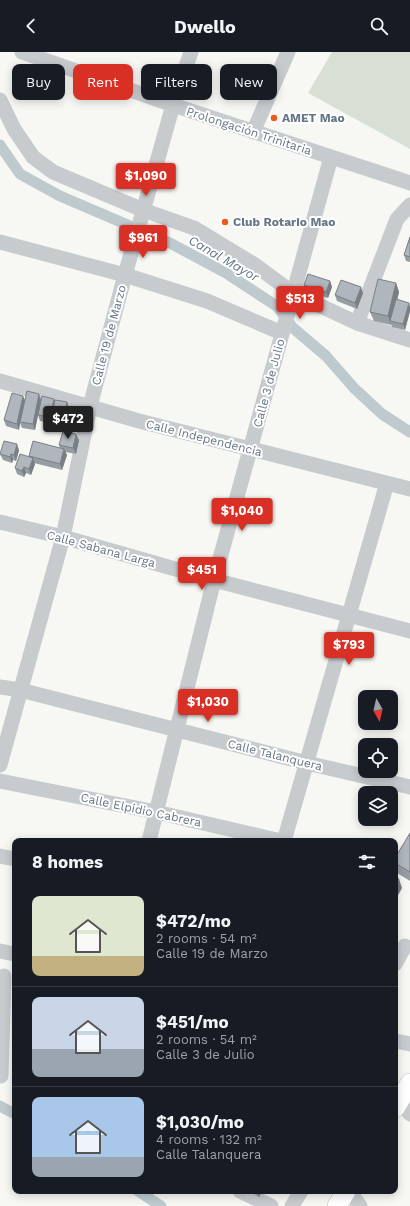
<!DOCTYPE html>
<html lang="en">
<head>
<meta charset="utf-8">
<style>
  body { margin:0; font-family:"Work Sans",sans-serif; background:#20242c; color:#f1f3f6; height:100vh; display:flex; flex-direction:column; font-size:15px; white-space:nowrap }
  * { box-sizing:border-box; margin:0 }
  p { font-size:13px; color:#9ea1a6 }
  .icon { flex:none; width:22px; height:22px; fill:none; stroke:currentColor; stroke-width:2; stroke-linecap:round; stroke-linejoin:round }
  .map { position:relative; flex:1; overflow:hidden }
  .side { position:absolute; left:12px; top:786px; width:386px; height:356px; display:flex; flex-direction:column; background:#171b24; border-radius:8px; box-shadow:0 2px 10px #0003 }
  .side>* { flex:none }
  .hud { position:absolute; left:12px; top:12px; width:386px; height:36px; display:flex; gap:8px }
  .needle { width:26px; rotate:172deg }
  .buttons { position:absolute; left:358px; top:638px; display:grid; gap:8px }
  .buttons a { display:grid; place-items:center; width:40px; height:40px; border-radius:8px; background:#171b24; box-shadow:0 2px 10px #0003; font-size:20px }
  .price { position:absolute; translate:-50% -34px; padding:0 9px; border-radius:4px; background:#d93025; color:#fff; font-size:13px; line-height:26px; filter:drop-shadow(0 1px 2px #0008) }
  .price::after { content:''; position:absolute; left:50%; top:24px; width:12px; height:9px; margin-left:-6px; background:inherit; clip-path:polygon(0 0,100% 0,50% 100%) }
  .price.current { background:#222; color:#fff }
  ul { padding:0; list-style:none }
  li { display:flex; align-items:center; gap:12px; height:100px; padding:0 20px }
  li+li { border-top:1px solid #363941 }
  li span { display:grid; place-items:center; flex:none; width:112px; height:80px; border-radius:8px; color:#555 }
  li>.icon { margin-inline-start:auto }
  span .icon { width:48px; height:48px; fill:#fffc; stroke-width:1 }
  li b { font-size:17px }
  h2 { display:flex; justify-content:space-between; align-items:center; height:48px; padding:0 20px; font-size:17px }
  .chip { padding:0 14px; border-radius:8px; background:#171b24; box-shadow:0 2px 10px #0003; font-size:14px; line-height:36px }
  .chip.current { background:#d93025; color:#fff }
  header { display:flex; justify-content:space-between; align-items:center; height:52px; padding:0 20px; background:#171b24; font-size:18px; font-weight:700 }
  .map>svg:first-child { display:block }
</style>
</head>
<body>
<header><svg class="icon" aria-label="back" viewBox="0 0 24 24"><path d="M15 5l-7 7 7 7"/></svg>Dwello<svg class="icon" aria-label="search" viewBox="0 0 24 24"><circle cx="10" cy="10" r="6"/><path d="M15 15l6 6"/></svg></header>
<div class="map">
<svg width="410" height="1154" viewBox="0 0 410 1154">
  <rect width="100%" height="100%" fill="#f7f8f4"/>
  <!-- green -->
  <path fill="#d8e0d5" d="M 332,0 L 410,0 L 410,97 L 308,41 Z"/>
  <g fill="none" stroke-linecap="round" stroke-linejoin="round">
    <!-- canal -->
    <path stroke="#becace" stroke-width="11" d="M 0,93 L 20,122 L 60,144 L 170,191 L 226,221 L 278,255 L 292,275 L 326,304 L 354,336 L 382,362 L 410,380
      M 0,1054 L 15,1062
      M 138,1139 L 161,1154"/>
    <defs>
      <path id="major" d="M 395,1056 L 410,1031
        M 337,1154 L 346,1139"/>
    </defs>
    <!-- major casing -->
    <use href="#major" stroke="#babec2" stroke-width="20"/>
    <!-- minor -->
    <path stroke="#c7cbce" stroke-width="15" d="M 22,0 L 173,53 L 410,131
      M 0,48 L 14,77 L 33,105 L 53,120 L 143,158 L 194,176 L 255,213 L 293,241 L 357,271 L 410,288
      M 253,80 L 288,0
      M 0,190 L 125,223 L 207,249 L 282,281
      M 357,271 L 397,167 L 410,153
      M 0,329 L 139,369 L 410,437
      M 0,470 L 63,485 L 214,528 L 410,579
      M 0,635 L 20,638 L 307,711 L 410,735
      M 0,713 L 63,485 L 90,354 L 125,223 L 173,53 L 191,0
      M 0,729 L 156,760 L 281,789
      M 149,789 L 214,528 L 331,105
      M 284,789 L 387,431
      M 0,804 L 15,807
      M 0,899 L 15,902
      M 395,912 L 405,894
      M 395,989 L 410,992
      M 1,1024 L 4,924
      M 400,1048 L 410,1062
      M 240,1139 L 271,1154
      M 349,1139 L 360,1154
      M 292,1154 L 301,1139"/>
    <!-- major -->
    <use href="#major" stroke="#fff" stroke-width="19"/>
  </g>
  <!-- wall -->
  <path fill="#969da3" d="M 410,185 L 410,210 L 406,209 L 404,203 Z
    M 330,229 L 332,235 L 328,246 L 306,239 L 304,233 Z
    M 396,231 L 399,240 L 397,248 L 410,255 L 410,259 L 405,278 L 392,275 L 391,272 L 391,273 L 374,269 L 370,260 Z
    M 363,241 L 357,257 L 337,249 L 335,243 Z
    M 54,347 L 55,349 L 67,350 L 69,356 L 67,370 L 55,368 L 53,365 L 52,371 L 40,369 L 38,363 L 35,378 L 22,376 L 20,371 L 19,378 L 6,374 L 4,368 L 41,348 Z
    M 79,388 L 76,402 L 65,400 L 67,403 L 62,418 L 34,411 L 35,412 L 31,423 L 26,421 L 24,425 L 17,422 L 15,416 L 29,405 L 29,404 L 60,396 L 59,393 Z
    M 19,398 L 16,409 L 13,408 L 12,411 L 3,408 L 0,402 Z
    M 410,781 L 410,829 L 397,821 L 395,816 L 395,806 Z
    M 249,1139 L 262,1139 L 259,1145 Z"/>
  <!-- shaded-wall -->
  <path fill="#7a7f84" d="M 330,229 L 332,235 L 328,246 L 326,240 Z
    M 396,231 L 399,240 L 392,269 L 390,269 L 391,272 L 391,273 L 388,264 Z
    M 361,235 L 363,241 L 357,257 L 355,251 Z
    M 409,251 L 410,255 L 410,259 L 405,278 L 403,272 Z
    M 39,342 L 41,348 L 35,378 L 33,372 Z
    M 23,344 L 26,350 L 20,370 L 20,371 L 19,378 L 17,372 Z
    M 54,347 L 56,353 L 52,362 L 53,365 L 52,371 L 50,365 Z
    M 67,350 L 69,356 L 67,370 L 65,364 Z
    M 76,382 L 79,388 L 76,402 L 73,396 Z
    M 17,392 L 19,398 L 16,409 L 14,403 Z
    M 64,397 L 67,403 L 62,418 L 60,412 Z
    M 11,402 L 13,408 L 12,411 L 10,405 Z
    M 33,406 L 35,412 L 31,423 L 29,417 Z
    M 24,415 L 26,421 L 24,425 L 22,419 Z
    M 399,827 L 402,836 L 395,849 L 395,834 Z
    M 257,1139 L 262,1139 L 259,1145 Z"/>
  <!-- building -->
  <path fill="#afb6bd" stroke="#7a7f84" d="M 410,185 L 410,205 L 404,203 Z
    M 308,222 L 330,229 L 326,240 L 304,233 Z
    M 378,227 L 396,231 L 388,264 L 370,260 Z
    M 341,228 L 361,235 L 355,251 L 335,243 Z
    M 396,247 L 409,251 L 403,272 L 390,269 Z
    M 27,339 L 39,342 L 33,372 L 20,370 Z
    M 12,341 L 23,344 L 17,372 L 4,368 Z
    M 42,344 L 54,347 L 50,365 L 38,363 Z
    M 55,348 L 67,350 L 65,364 L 52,362 Z
    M 63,379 L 76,382 L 73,396 L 59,393 Z
    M 4,389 L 17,392 L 14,403 L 11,402 L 10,405 L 0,402 Z
    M 33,389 L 64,397 L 60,412 L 29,404 Z
    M 20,402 L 33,406 L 29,417 L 24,415 L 22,419 L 15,416 Z
    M 410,781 L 410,820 L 395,811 L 395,806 Z
    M 395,825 L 399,827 L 395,834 Z"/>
  <!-- markers -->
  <g fill="#ed5a1e" stroke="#fff" stroke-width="1.5">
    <circle cx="274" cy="66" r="4"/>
    <circle cx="225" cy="170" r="4"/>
  </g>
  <g text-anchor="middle" stroke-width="4" stroke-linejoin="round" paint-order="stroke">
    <!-- poi labels -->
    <g font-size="12" font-weight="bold" fill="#657687" stroke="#fff" text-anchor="start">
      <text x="282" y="70">AMET Mao</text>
      <text x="233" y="174">Club Rotario Mao</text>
    </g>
    <!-- street labels -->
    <g font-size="12" fill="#657687" stroke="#fff">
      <text transform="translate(249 79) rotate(18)" y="4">Prolongación Trinitaria</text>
      <text transform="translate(109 283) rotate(-75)" y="4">Calle 19 de Marzo</text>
      <text transform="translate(269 331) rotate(-75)" y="4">Calle 3 de Julio</text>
      <text transform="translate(204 386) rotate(14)" y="4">Calle Independencia</text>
      <text transform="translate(101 497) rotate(15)" y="4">Calle Sabana Larga</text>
      <text transform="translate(275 703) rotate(14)" y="4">Calle Talanquera</text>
      <text transform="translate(141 758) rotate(12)" y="4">Calle Elpidio Cabrera</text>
    </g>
    <!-- water labels -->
    <g font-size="13" font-style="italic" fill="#607783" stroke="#fff">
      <text transform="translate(224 206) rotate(30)" y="5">Canal Mayor</text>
    </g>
  </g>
</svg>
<div class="buttons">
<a><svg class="needle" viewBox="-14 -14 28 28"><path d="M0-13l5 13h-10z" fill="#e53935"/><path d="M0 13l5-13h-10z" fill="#9ea1a6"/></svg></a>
<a><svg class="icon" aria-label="locate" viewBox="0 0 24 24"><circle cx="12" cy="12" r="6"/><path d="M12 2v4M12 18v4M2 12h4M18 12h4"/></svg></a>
<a><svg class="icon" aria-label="layers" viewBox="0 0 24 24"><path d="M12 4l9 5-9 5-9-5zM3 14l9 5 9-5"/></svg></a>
</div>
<b class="price" style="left:146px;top:145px">$1,090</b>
<b class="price" style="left:143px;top:207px">$961</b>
<b class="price" style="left:300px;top:268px">$513</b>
<b class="price current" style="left:68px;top:388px">$472</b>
<b class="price" style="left:242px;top:480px">$1,040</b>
<b class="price" style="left:202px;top:539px">$451</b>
<b class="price" style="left:349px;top:614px">$793</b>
<b class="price" style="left:208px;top:671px">$1,030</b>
<div class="hud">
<a class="chip">Buy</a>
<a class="chip current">Rent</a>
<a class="chip">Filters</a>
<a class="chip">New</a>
</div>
<section class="side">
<h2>8 homes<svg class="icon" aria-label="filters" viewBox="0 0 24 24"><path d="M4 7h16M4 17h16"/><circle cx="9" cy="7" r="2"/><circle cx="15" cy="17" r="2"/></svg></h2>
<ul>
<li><span style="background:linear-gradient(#dfe7d0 75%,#c2b280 0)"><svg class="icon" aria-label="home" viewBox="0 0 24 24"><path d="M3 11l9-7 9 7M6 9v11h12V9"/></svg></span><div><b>$472/mo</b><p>2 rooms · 54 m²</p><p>Calle 19 de Marzo</p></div></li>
<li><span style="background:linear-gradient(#c9d6e8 65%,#9aa5b1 0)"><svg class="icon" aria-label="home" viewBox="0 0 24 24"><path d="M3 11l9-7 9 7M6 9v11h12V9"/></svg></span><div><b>$451/mo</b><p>2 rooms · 54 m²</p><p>Calle 3 de Julio</p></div></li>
<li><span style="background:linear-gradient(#a9c7e8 75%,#9aa5b1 0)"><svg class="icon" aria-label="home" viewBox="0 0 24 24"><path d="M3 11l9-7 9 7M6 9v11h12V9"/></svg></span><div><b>$1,030/mo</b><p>4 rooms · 132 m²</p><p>Calle Talanquera</p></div></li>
</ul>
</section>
</div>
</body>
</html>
